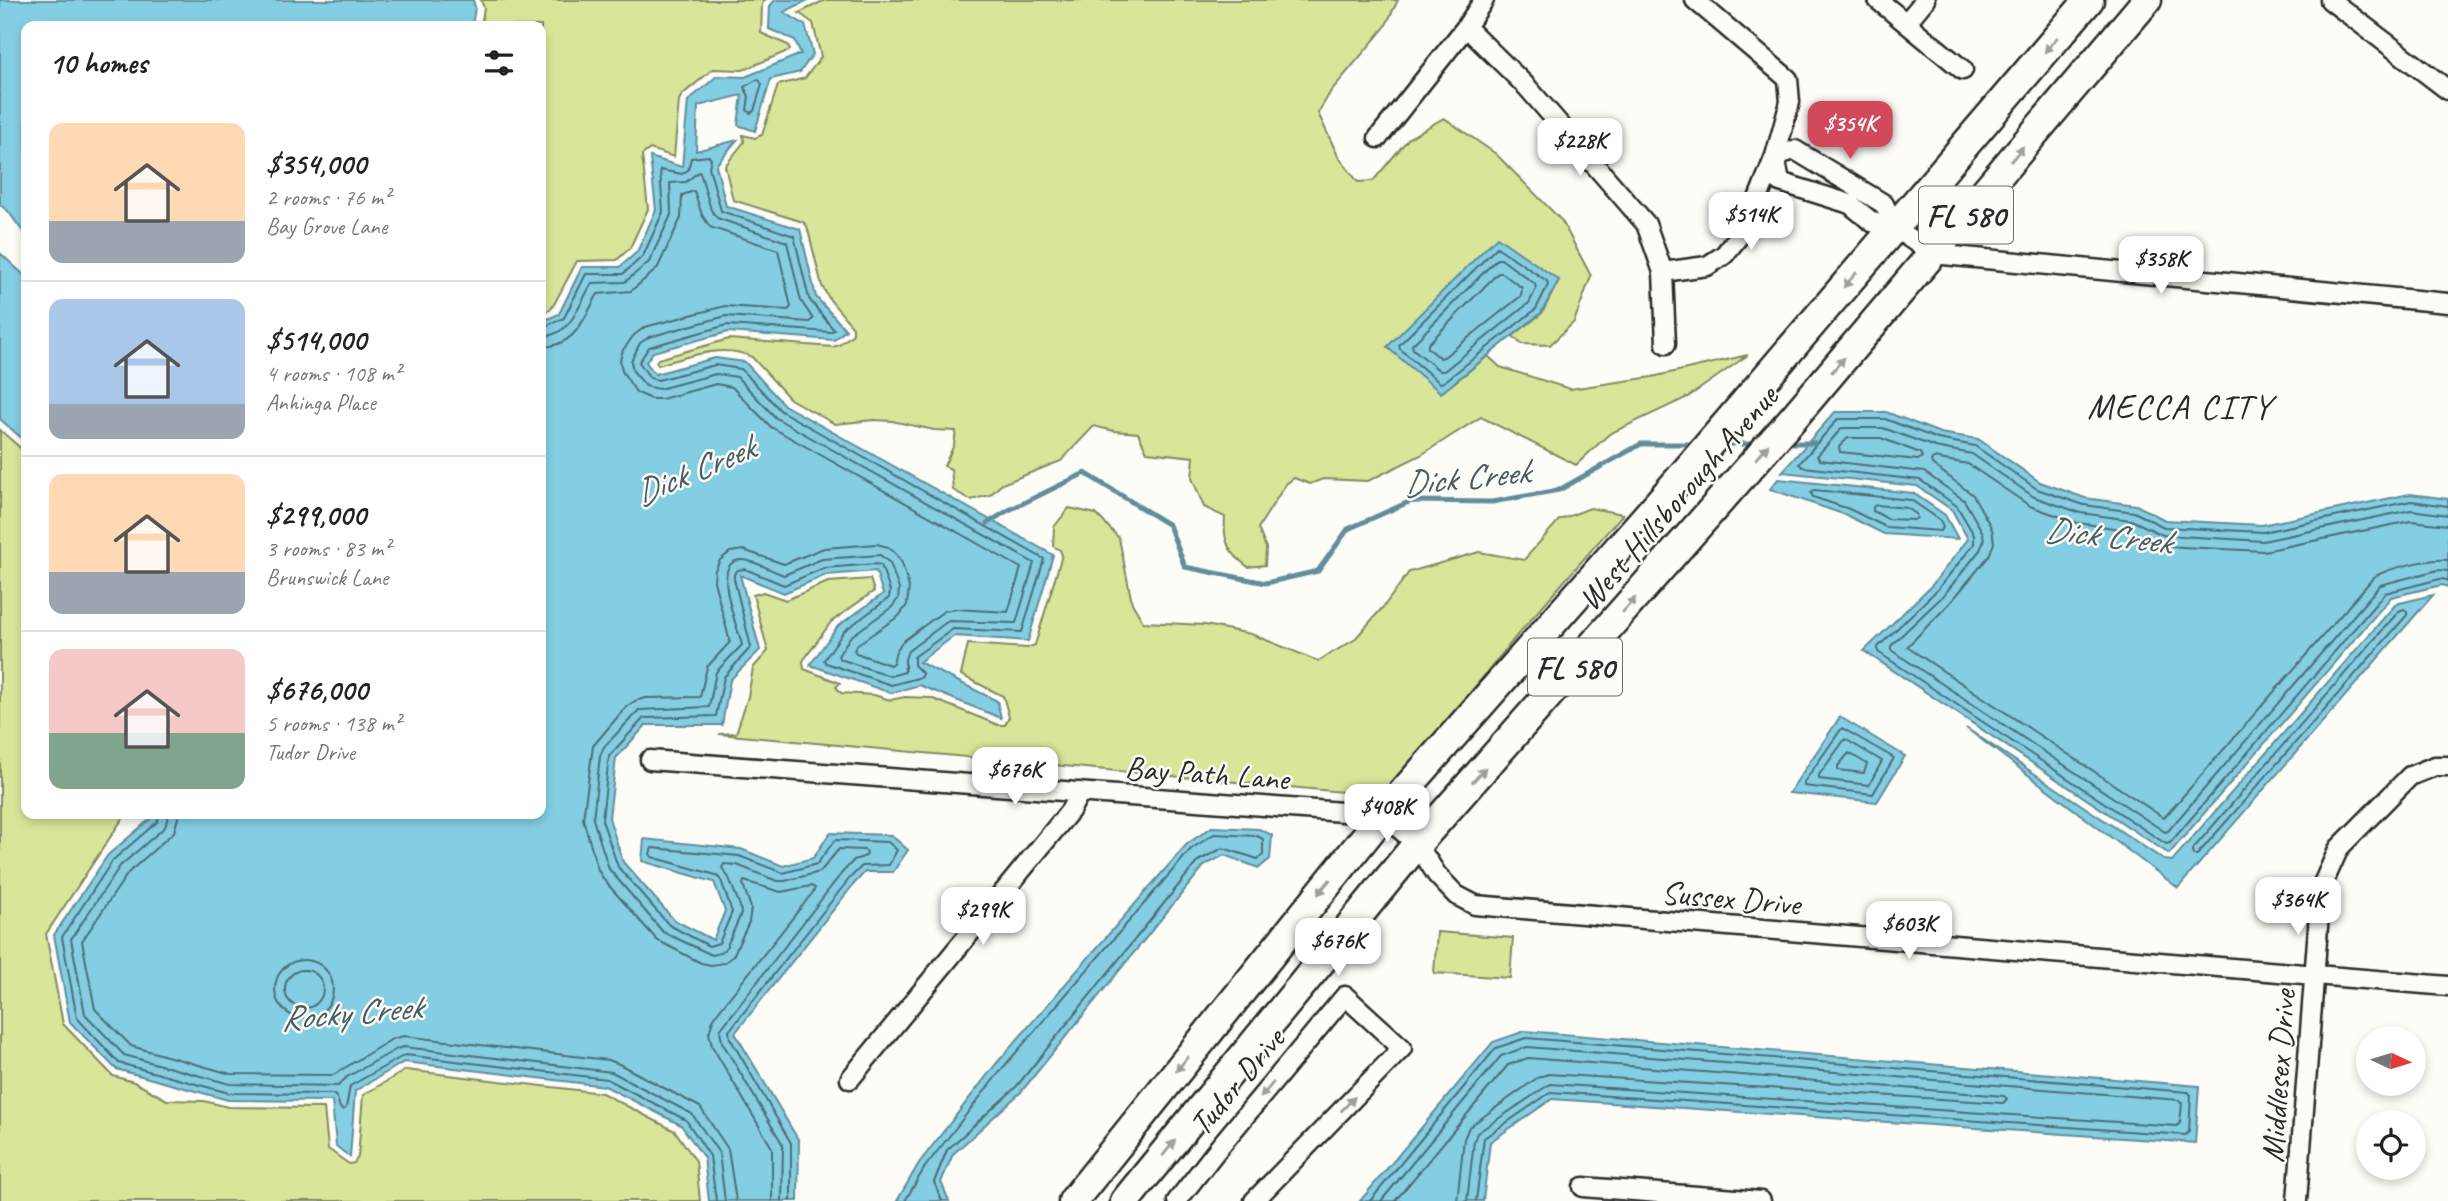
<!DOCTYPE html>
<html lang="en">
<head>
<meta charset="utf-8">
<style>
  body { margin:0; font-family:Caveat,sans-serif; background:#f6f6f6; color:#222; height:100vh; display:flex; flex-direction:column; font-size:26px; white-space:nowrap }
  * { box-sizing:border-box; margin:0 }
  p { font-size:23px; color:#767676 }
  .icon { flex:none; width:38px; height:38px; fill:none; stroke:currentColor; stroke-width:2; stroke-linecap:round; stroke-linejoin:round }
  .map { position:relative; flex:1; overflow:hidden }
  .sheet { position:absolute; left:21px; top:21px; width:525px; height:798px; display:flex; flex-direction:column; background:#fff; border-radius:14px; box-shadow:0 4px 10px #0003 }
  .sheet>* { flex:none }
  .needle { width:46px; rotate:94deg }
  .controls { position:absolute; left:2356px; top:1026px; display:grid; gap:14px }
  .controls a { display:grid; place-items:center; width:70px; height:70px; border-radius:50%; background:#fff; box-shadow:0 4px 10px #0003; font-size:35px }
  .price { position:absolute; translate:-50% -60px; padding:0 16px; border-radius:14px; background:#fff; color:#222; font-size:23px; line-height:46px; filter:drop-shadow(0 2px 4px #0008) }
  .price::after { content:''; position:absolute; left:50%; top:42px; width:21px; height:16px; margin-left:-10px; background:inherit; clip-path:polygon(0 0,100% 0,50% 100%) }
  .price.active { background:#d1495b; color:#fff }
  ul { padding:0; list-style:none }
  li { display:flex; align-items:center; gap:21px; height:175px; padding:0 28px }
  li+li { border-top:2px solid #e0e0e0 }
  li span { display:grid; place-items:center; flex:none; width:196px; height:140px; border-radius:14px; color:#555 }
  li>.icon { margin-inline-start:auto }
  span .icon { width:84px; height:84px; fill:#fffc; stroke-width:1 }
  li b { font-size:30px }
  h2 { display:flex; justify-content:space-between; align-items:center; height:84px; padding:0 28px; font-size:30px }
  .map>svg:first-child { display:block }
</style>
</head>
<body>
<div class="map">
<svg width="2448" height="1201" viewBox="0 0 2448 1201">
  <rect width="100%" height="100%" fill="#fdfcf7"/>
  <filter id="ink" filterUnits="userSpaceOnUse"><feTurbulence type="fractalNoise" baseFrequency=".0143" numOctaves="2"/><feDisplacementMap in="SourceGraphic" scale="14" xChannelSelector="R" yChannelSelector="G"/><feConvolveMatrix kernelMatrix="1 2 1 2 8 2 1 2 1" color-interpolation-filters="sRGB"/></filter>
  <g filter="url(#ink)">
    <!-- green -->
    <path fill="#d9e699" stroke="#828862" stroke-width="2" d="M 481,0 L 765,0 L 762,4 L 761,33 L 788,45 L 790,50 L 743,70 L 713,69 L 682,95 L 679,100 L 674,157 L 650,149 L 642,155 L 648,209 L 630,248 L 617,260 L 577,261 L 552,308 L 541,314 L 541,26 L 481,26 L 484,8 Z
      M 825,0 L 1398,0 L 1385,27 L 1331,91 L 1318,113 L 1338,156 L 1358,182 L 1373,181 L 1409,138 L 1444,118 L 1496,154 L 1562,221 L 1591,276 L 1574,322 L 1550,345 L 1521,344 L 1513,336 L 1542,313 L 1559,280 L 1544,271 L 1441,393 L 1488,356 L 1500,367 L 1570,389 L 1652,377 L 1748,355 L 1688,397 L 1609,434 L 1576,465 L 1481,417 L 1421,455 L 1368,481 L 1323,479 L 1310,484 L 1294,478 L 1286,484 L 1258,528 L 1266,548 L 1265,565 L 1248,567 C 1228,552 1223,542 1225,517 L 1204,507 L 1192,478 L 1194,457 L 1147,452 L 1138,433 L 1114,431 L 1094,426 L 1061,461 L 1002,484 L 990,495 L 971,500 L 953,490 L 951,469 L 944,466 L 954,445 L 956,431 L 934,430 L 892,421 L 874,420 L 835,424 L 790,399 L 752,357 C 722,343 688,357 658,365 L 656,362 L 658,359 L 729,339 L 833,347 L 839,345 L 853,334 L 853,327 L 830,300 L 822,286 L 807,226 L 803,222 L 733,200 L 725,166 L 744,142 L 743,135 L 755,138 L 762,135 L 778,85 L 805,78 L 821,57 L 813,23 L 799,13 Z
      M 0,430 L 26,453 L 26,814 L 128,814 L 121,821 L 46,934 L 63,1024 L 113,1076 L 134,1082 L 167,1100 L 204,1101 L 228,1107 L 324,1108 L 328,1149 L 349,1164 L 354,1163 L 358,1157 L 363,1095 L 406,1070 L 602,1093 L 675,1131 L 696,1161 L 700,1201 L 0,1201 Z
      M 1069,508 L 1096,514 L 1119,538 L 1132,603 L 1143,622 L 1205,625 L 1251,634 L 1318,661 L 1354,640 L 1384,606 L 1409,572 L 1479,552 L 1524,560 L 1559,520 L 1590,508 L 1623,514 L 1519,633 L 1386,796 L 719,734 L 736,733 L 748,697 L 753,668 L 768,651 L 753,595 L 763,592 L 786,600 L 828,582 L 870,579 L 874,591 L 831,622 L 803,661 L 804,669 L 840,683 L 836,687 L 841,693 L 874,695 L 890,700 L 905,697 L 931,698 L 998,725 L 1005,725 L 1009,717 L 1003,696 L 961,675 L 968,644 L 1027,648 L 1035,645 L 1062,555 L 1060,550 L 1053,546 L 1054,527 Z
      M 1437,932 L 1513,938 L 1510,978 L 1434,973 Z"/>
    <!-- water -->
    <path fill="#84cee4" stroke="#608d9a" stroke-width="2" d="M 0,0 L 473,0 L 475,7 L 472,26 L 26,26 L 26,236 L 8,211 L 0,205 Z
      M 775,0 L 808,0 L 784,12 L 805,25 L 813,54 L 800,72 L 771,79 L 755,131 L 738,125 L 742,95 L 698,106 L 696,151 L 737,140 L 716,165 L 726,206 L 800,229 L 816,297 L 846,330 L 834,340 L 728,332 L 653,352 L 646,362 L 655,374 L 715,358 L 745,362 L 784,405 L 1053,555 L 1028,641 L 954,636 L 919,662 L 997,701 L 1001,718 L 919,685 L 891,693 L 810,665 L 838,626 L 883,594 L 876,571 L 826,575 L 784,593 L 740,575 L 760,650 L 730,680 L 722,725 L 646,725 L 616,758 L 609,818 L 623,862 L 674,920 L 713,940 L 725,911 L 714,882 L 642,861 L 644,839 L 741,849 L 783,866 L 813,858 L 830,833 L 891,835 L 908,850 L 893,872 L 865,872 L 854,884 L 735,1033 L 799,1141 L 798,1201 L 709,1201 L 704,1158 L 681,1125 L 605,1086 L 404,1062 L 355,1091 L 350,1157 L 336,1146 L 332,1101 L 228,1100 L 116,1069 L 70,1022 L 54,935 L 108,855 L 156,814 L 541,814 L 541,322 L 559,314 L 582,267 L 620,267 L 637,252 L 656,210 L 650,157 L 682,167 L 688,101 L 717,76 L 745,77 L 801,54 L 795,40 L 769,29 L 770,6 Z
      M 1497,237 L 1559,280 L 1541,313 L 1441,393 L 1387,347 Z
      M 0,253 L 26,277 L 26,442 L 0,419 Z
      M 1835,412 L 1886,412 L 1940,433 L 1978,439 L 2040,482 L 2085,498 L 2136,505 L 2165,520 L 2262,525 L 2410,494 L 2448,499 L 2448,587 L 2442,585 L 2391,597 L 2169,854 L 1864,651 L 1932,585 L 1968,539 L 1952,510 L 1917,486 L 1782,472 Z
      M 1778,479 L 1913,493 L 1945,515 L 1958,539 L 1884,534 L 1846,515 L 1770,489 Z
      M 2433,595 L 2178,888 L 1966,728 L 2164,860 L 2172,861 L 2396,604 Z
      M 1840,717 L 1905,756 L 1877,802 L 1789,793 Z
      M 1212,827 L 1259,829 L 1272,835 L 1270,859 L 1259,868 L 1224,855 L 1204,866 L 1021,1092 L 953,1154 L 941,1182 L 949,1201 L 897,1201 L 919,1163 L 996,1064 L 1187,844 Z
      M 1525,1031 L 2199,1086 L 2195,1143 L 1552,1099 L 1490,1142 L 1483,1201 L 1360,1201 L 1493,1042 Z"/>
    <g fill="none" stroke-linecap="round" stroke-linejoin="round">
      <!-- shore -->
      <path stroke="#4f6c75" stroke-width="2" d="M 758,79 L 762,84 L 754,111 L 750,113 L 747,110 L 749,96 L 744,87 Z
        M 1497,247 L 1547,281 L 1548,285 L 1536,309 L 1444,382 L 1440,383 L 1400,349 L 1399,345 Z
        M 1497,259 L 1501,259 L 1535,284 L 1536,289 L 1529,303 L 1444,371 L 1440,371 L 1413,349 L 1412,345 Z
        M 1498,273 L 1502,273 L 1522,288 L 1521,296 L 1444,357 L 1440,358 L 1428,348 L 1428,344 Z
        M 541,328 L 564,318 L 586,274 L 623,274 L 643,256 L 663,212 L 660,170 L 682,174 L 688,170 L 691,158 L 709,156 L 711,159 L 709,167 L 721,211 L 794,236 L 809,299 L 834,330 L 830,332 L 727,325 L 649,347 L 639,362 L 650,378 L 658,380 L 715,365 L 741,369 L 781,411 L 1044,559 L 1022,632 L 953,629 L 914,657 L 914,665 L 922,673 L 922,677 L 891,685 L 826,663 L 824,660 L 844,631 L 889,598 L 890,591 L 881,565 L 875,564 L 824,568 L 784,585 L 745,569 L 738,570 L 734,574 L 734,579 L 751,647 L 724,677 L 716,716 L 644,718 L 609,756 L 602,820 L 618,867 L 669,925 L 709,946 L 719,943 L 732,912 L 721,880 L 716,875 L 652,857 L 650,854 L 652,848 L 739,856 L 783,873 L 817,864 L 835,840 L 888,842 L 897,850 L 889,865 L 862,866 L 849,879 L 729,1031 L 730,1038 L 791,1143 L 791,1201
        M 541,337 C 572,335 578,306 592,283 L 625,282 L 649,262 L 671,215 L 670,183 L 686,182 L 697,173 L 700,172 L 711,210 L 717,218 L 787,242 L 801,301 L 813,319 L 809,322 L 726,316 L 649,337 L 640,343 L 631,361 L 633,371 L 646,386 L 659,389 L 716,374 L 737,377 L 776,418 L 1034,563 L 1016,623 L 948,621 L 908,651 L 905,659 L 905,672 L 890,676 L 840,659 L 838,656 L 850,637 L 892,607 L 898,599 L 899,589 L 890,563 L 880,555 L 822,559 L 784,575 C 771,571 757,561 743,560 C 708,558 738,627 742,645 L 716,672 L 709,707 L 639,710 L 604,747 L 600,756 L 593,819 L 609,869 L 663,932 L 712,955 L 720,953 L 726,948 L 741,914 L 740,906 L 729,878 L 722,868 L 724,864 L 737,865 L 777,881 L 785,881 L 820,872 L 839,849 L 864,850 L 867,852 L 866,856 L 854,860 L 841,874 L 720,1030 L 722,1042 L 783,1145 L 782,1201
        M 541,347 C 577,346 583,319 598,294 L 631,291 L 657,269 L 681,218 L 682,195 L 694,191 L 702,215 L 710,227 L 778,250 L 791,307 L 788,310 L 725,306 L 645,327 L 634,335 L 623,350 L 620,360 L 622,371 L 636,392 L 651,399 L 662,399 L 716,384 L 732,387 L 771,427 L 1021,568 L 1008,612 L 955,609 L 944,611 L 902,642 L 896,651 L 893,663 L 890,665 L 856,653 L 854,650 L 858,644 L 899,616 L 907,605 L 909,587 L 902,563 L 896,554 L 888,547 L 877,544 L 824,548 L 784,564 L 743,550 L 730,552 L 720,560 L 715,570 L 714,581 L 730,642 L 707,667 L 700,697 L 645,698 L 635,701 L 626,707 L 593,746 L 583,819 L 598,870 L 604,880 L 657,940 L 701,963 L 711,965 L 724,963 L 733,956 L 749,922 L 751,908 L 743,884 L 744,881 L 781,892 L 811,886 L 815,888 L 814,891 L 714,1017 L 709,1033 L 712,1046 L 772,1148 L 772,1201
        M 1848,438 L 1881,438 L 1920,453 L 1922,457 L 1918,460 L 1840,452 L 1839,447 Z
        M 1814,490 L 1911,500 L 1940,520 L 1943,528 L 1940,531 L 1886,527 L 1849,509 L 1813,497 L 1811,493 Z
        M 1876,505 L 1907,508 L 1916,514 L 1917,518 L 1914,520 L 1888,519 L 1873,511 L 1873,507 Z
        M 2448,506 L 2411,501 L 2263,532 L 2164,527 L 2134,512 L 2084,505 L 2037,489 L 1975,446 L 1938,439 L 1885,419 L 1838,419 L 1799,464 L 1803,467 L 1920,480 L 1957,506 L 1974,535 L 1974,544 L 1937,590 L 1878,647 L 1878,652 L 2166,844 L 2170,843 L 2385,593 L 2440,579 L 2448,580
        M 2448,515 L 2411,510 L 2263,541 L 2163,535 L 2131,520 L 2081,513 L 2034,497 L 1972,454 L 1935,447 L 1883,428 L 1842,428 L 1817,456 L 1820,460 L 1924,472 L 1964,500 L 1983,533 L 1984,541 L 1980,550 L 1943,596 L 1907,630 L 1891,646 L 1891,650 L 2165,832 L 2168,831 L 2380,585 L 2438,570 L 2448,571
        M 2448,525 L 2411,521 L 2264,551 L 2162,546 L 2128,530 L 2078,523 L 2030,506 L 1968,464 L 1933,458 L 1931,461 L 1932,464 L 1973,495 L 1992,529 L 1994,543 L 1989,556 L 1951,602 L 1907,647 L 2164,818 L 2374,577 C 2388,568 2431,558 2448,560
        M 2404,609 L 2407,611 L 2407,615 L 2197,855 L 2193,855 L 2192,850 L 2399,611 Z
        M 1842,728 L 1894,758 L 1873,794 L 1804,786 L 1804,782 Z
        M 1845,739 L 1882,761 L 1869,785 L 1819,779 L 1819,775 Z
        M 1849,753 L 1867,764 L 1864,773 L 1838,770 L 1838,766 Z
        M 160,814 L 157,822 L 113,860 L 62,937 L 77,1018 L 119,1063 L 229,1093 L 333,1094 L 337,1098 L 340,1108 L 343,1110 L 346,1108 L 350,1086 L 405,1055 L 607,1079 L 686,1120 L 710,1156 L 716,1201
        M 169,814 L 165,827 L 120,866 L 71,939 L 85,1014 L 124,1055 L 230,1084 L 338,1086 L 347,1077 L 397,1049 L 404,1047 L 612,1072 L 692,1114 L 719,1153 L 725,1201
        M 179,814 L 174,832 L 128,873 L 82,941 L 95,1009 L 131,1046 L 231,1074 L 333,1075 L 392,1039 L 404,1036 L 608,1060 L 617,1063 L 700,1107 L 728,1149 L 736,1201
        M275 989a29 29 0 1 1 58 0a29 29 0 1 1-58 0Z
        M285 989a19 19 0 1 1 38 0a19 19 0 1 1-38 0Z
        M 905,1201 L 925,1167 L 1002,1069 L 1191,849 L 1214,834 L 1257,836 L 1263,839 L 1263,855 L 1258,859 L 1223,848 L 1198,861 L 1016,1087 L 947,1150 L 934,1182 L 942,1201
        M 1370,1201 L 1496,1048 L 1526,1038 L 2188,1092 L 2191,1095 L 2189,1132 L 2185,1135 L 1551,1092 L 1484,1138 L 1476,1201
        M 1381,1201 L 1501,1056 L 1527,1047 L 2179,1100 L 2182,1103 L 2180,1123 L 2177,1126 L 1550,1084 L 1477,1133 L 1474,1141 L 1467,1201
        M 1395,1201 L 1508,1065 L 1528,1058 L 2004,1096 L 2007,1099 L 2003,1103 L 1548,1074 L 1537,1078 L 1469,1127 L 1464,1139 L 1457,1201"/>
      <!-- stream -->
      <path stroke="#608d9a" stroke-width="5" d="M 1785,443 L 1814,443
        M 1722,444 L 1758,444
        M 988,523 L 1007,511 L 1085,473 L 1169,525 L 1185,567 L 1266,583 L 1318,571 L 1348,529 L 1411,501 L 1492,502 L 1559,490 L 1641,444 L 1695,444"/>
      <defs>
        <path id="minor" d="M 1878,0 L 1963,70
          M 2330,0 L 2448,90
          M 1906,23 L 1925,0
          M 1466,27 L 1527,87 L 1646,224 L 1663,272 L 1666,344
          M 1378,138 L 1466,27 L 1484,0
          M 1775,156 L 1780,182 L 1850,204 L 1872,222 L 1895,228 L 1933,254 L 2448,303
          M 1775,156 L 1795,150 L 1884,204 L 1895,228
          M 1663,272 L 1707,266 L 1724,255 L 1747,226 L 1775,156 L 1790,102 L 1788,79 L 1695,0
          M 650,760 L 1383,815 L 1417,844 L 1437,875 L 1456,895 L 1475,905 L 2448,986
          M 850,1079 L 1070,811 L 1080,792
          M 1583,1187 L 1761,1201
          M 1177,1201 L 1220,1146 L 1345,996 L 1402,1048 L 1254,1201
          M 2297,1201 L 2321,888 L 2339,848 L 2410,776 L 2435,766 L 2448,766"/>
        <path id="primary" d="M 1073,1201 L 1383,815 L 1675,484 L 2089,0
          M 1125,1201 L 1417,844 L 1794,417 L 2147,0"/>
      </defs>
      <!-- minor casing -->
      <use href="#minor" stroke="#2b2b2b" stroke-width="23"/>
      <!-- primary casing -->
      <use href="#primary" stroke="#2b2b2b" stroke-width="33"/>
      <!-- minor -->
      <use href="#minor" stroke="#fdfcf7" stroke-width="18"/>
      <!-- primary -->
      <use href="#primary" stroke="#fdfcf7" stroke-width="28"/>
    </g>
    <!-- one-way arrows -->
    <defs><path id="oneway-solid" d="M-6-.8H1V-3.2L6.5 0L1 3.2V.8H-6Z" transform="scale(1.75)"/></defs>
    <g fill="#9e9e9b">
      <use href="#oneway-solid" transform="translate(2051 45) rotate(130)"/>
      <use href="#oneway-solid" transform="translate(2017 154) rotate(-50)"/>
      <use href="#oneway-solid" transform="translate(1850 280) rotate(131)"/>
      <use href="#oneway-solid" transform="translate(1838 365) rotate(-49)"/>
      <use href="#oneway-solid" transform="translate(1762 452) rotate(-48)"/>
      <use href="#oneway-solid" transform="translate(1629 605) rotate(-49)"/>
      <use href="#oneway-solid" transform="translate(1479 775) rotate(-48)"/>
      <use href="#oneway-solid" transform="translate(1324 887) rotate(129)"/>
      <use href="#oneway-solid" transform="translate(1182 1064) rotate(129)"/>
      <use href="#oneway-solid" transform="translate(1267 1090) rotate(130)"/>
      <use href="#oneway-solid" transform="translate(1348 1104) rotate(-46)"/>
      <use href="#oneway-solid" transform="translate(1169 1148) rotate(-51)"/>
    </g>
  </g>
  <g text-anchor="middle" stroke-width="5" stroke-linejoin="round" paint-order="stroke">
    <!-- shield labels -->
    <g fill="#fdfcf7" stroke="#6a6a68" stroke-width="2">
      <rect x="1919" y="186.5" width="94" height="57" rx="5"/>
      <rect x="1528" y="638.5" width="94" height="57" rx="5"/>
    </g>
    <g font-size="32" font-weight="bold" fill="#2b2b2b">
      <text x="1966" y="226">FL 580</text>
      <text x="1575" y="678">FL 580</text>
    </g>
    <!-- street labels -->
    <g font-size="33" fill="#2b2b2b" stroke="#fdfcf7">
      <text transform="translate(1677 497) rotate(-49)" y="12">West Hillsborough Avenue</text>
      <text transform="translate(1207 772) rotate(4)" y="12">Bay Path Lane</text>
      <text transform="translate(1731 897) rotate(5)" y="12">Sussex Drive</text>
      <text transform="translate(2277 1076) rotate(-86)" y="12">Middlesex Drive</text>
      <text transform="translate(1236 1081) rotate(-50)" y="12">Tudor Drive</text>
    </g>
    <!-- neighbourhood labels -->
    <g font-size="35" letter-spacing="2" fill="#2b2b2b" stroke="#fdfcf7">
      <text x="2180" y="418">MECCA CITY</text>
    </g>
    <!-- water labels -->
    <g font-size="35" font-style="italic" fill="#465c62" stroke="#fdfcf7">
      <text transform="translate(694 470) rotate(-23)" y="12">Dick Creek</text>
      <text transform="translate(1466 477) rotate(-6)" y="12">Dick Creek</text>
      <text transform="translate(2108 535) rotate(6)" y="12">Dick Creek</text>
      <text transform="translate(351 1012) rotate(-5)" y="12">Rocky Creek</text>
    </g>
  </g>
</svg>
<div class="controls">
<a><svg class="needle" viewBox="-14 -14 28 28"><path d="M0-13l5 13h-10z" fill="#e53935"/><path d="M0 13l5-13h-10z" fill="#767676"/></svg></a>
<a><svg class="icon" aria-label="locate" viewBox="0 0 24 24"><circle cx="12" cy="12" r="6"/><path d="M12 2v4M12 18v4M2 12h4M18 12h4"/></svg></a>
</div>
<b class="price active" style="left:1850px;top:161px">$354K</b>
<b class="price" style="left:1580px;top:178px">$228K</b>
<b class="price" style="left:1751px;top:252px">$514K</b>
<b class="price" style="left:2161px;top:296px">$358K</b>
<b class="price" style="left:1015px;top:807px">$676K</b>
<b class="price" style="left:1387px;top:844px">$408K</b>
<b class="price" style="left:2298px;top:937px">$364K</b>
<b class="price" style="left:983px;top:947px">$299K</b>
<b class="price" style="left:1909px;top:961px">$603K</b>
<b class="price" style="left:1338px;top:978px">$676K</b>
<section class="sheet">
<h2>10 homes<svg class="icon" aria-label="filters" viewBox="0 0 24 24"><path d="M4 7h16M4 17h16"/><circle cx="9" cy="7" r="2"/><circle cx="15" cy="17" r="2"/></svg></h2>
<ul>
<li><span style="background:linear-gradient(#ffd9b3 70%,#9aa5b1 0)"><svg class="icon" aria-label="home" viewBox="0 0 24 24"><path d="M3 11l9-7 9 7M6 9v11h12V9"/></svg></span><div><b>$354,000</b><p>2 rooms · 76 m²</p><p>Bay Grove Lane</p></div></li>
<li><span style="background:linear-gradient(#a9c7e8 75%,#9aa5b1 0)"><svg class="icon" aria-label="home" viewBox="0 0 24 24"><path d="M3 11l9-7 9 7M6 9v11h12V9"/></svg></span><div><b>$514,000</b><p>4 rooms · 108 m²</p><p>Anhinga Place</p></div></li>
<li><span style="background:linear-gradient(#ffd9b3 70%,#9aa5b1 0)"><svg class="icon" aria-label="home" viewBox="0 0 24 24"><path d="M3 11l9-7 9 7M6 9v11h12V9"/></svg></span><div><b>$299,000</b><p>3 rooms · 83 m²</p><p>Brunswick Lane</p></div></li>
<li><span style="background:linear-gradient(#f6c9c9 60%,#7fa58c 0)"><svg class="icon" aria-label="home" viewBox="0 0 24 24"><path d="M3 11l9-7 9 7M6 9v11h12V9"/></svg></span><div><b>$676,000</b><p>5 rooms · 138 m²</p><p>Tudor Drive</p></div></li>
</ul>
</section>
</div>
</body>
</html>
